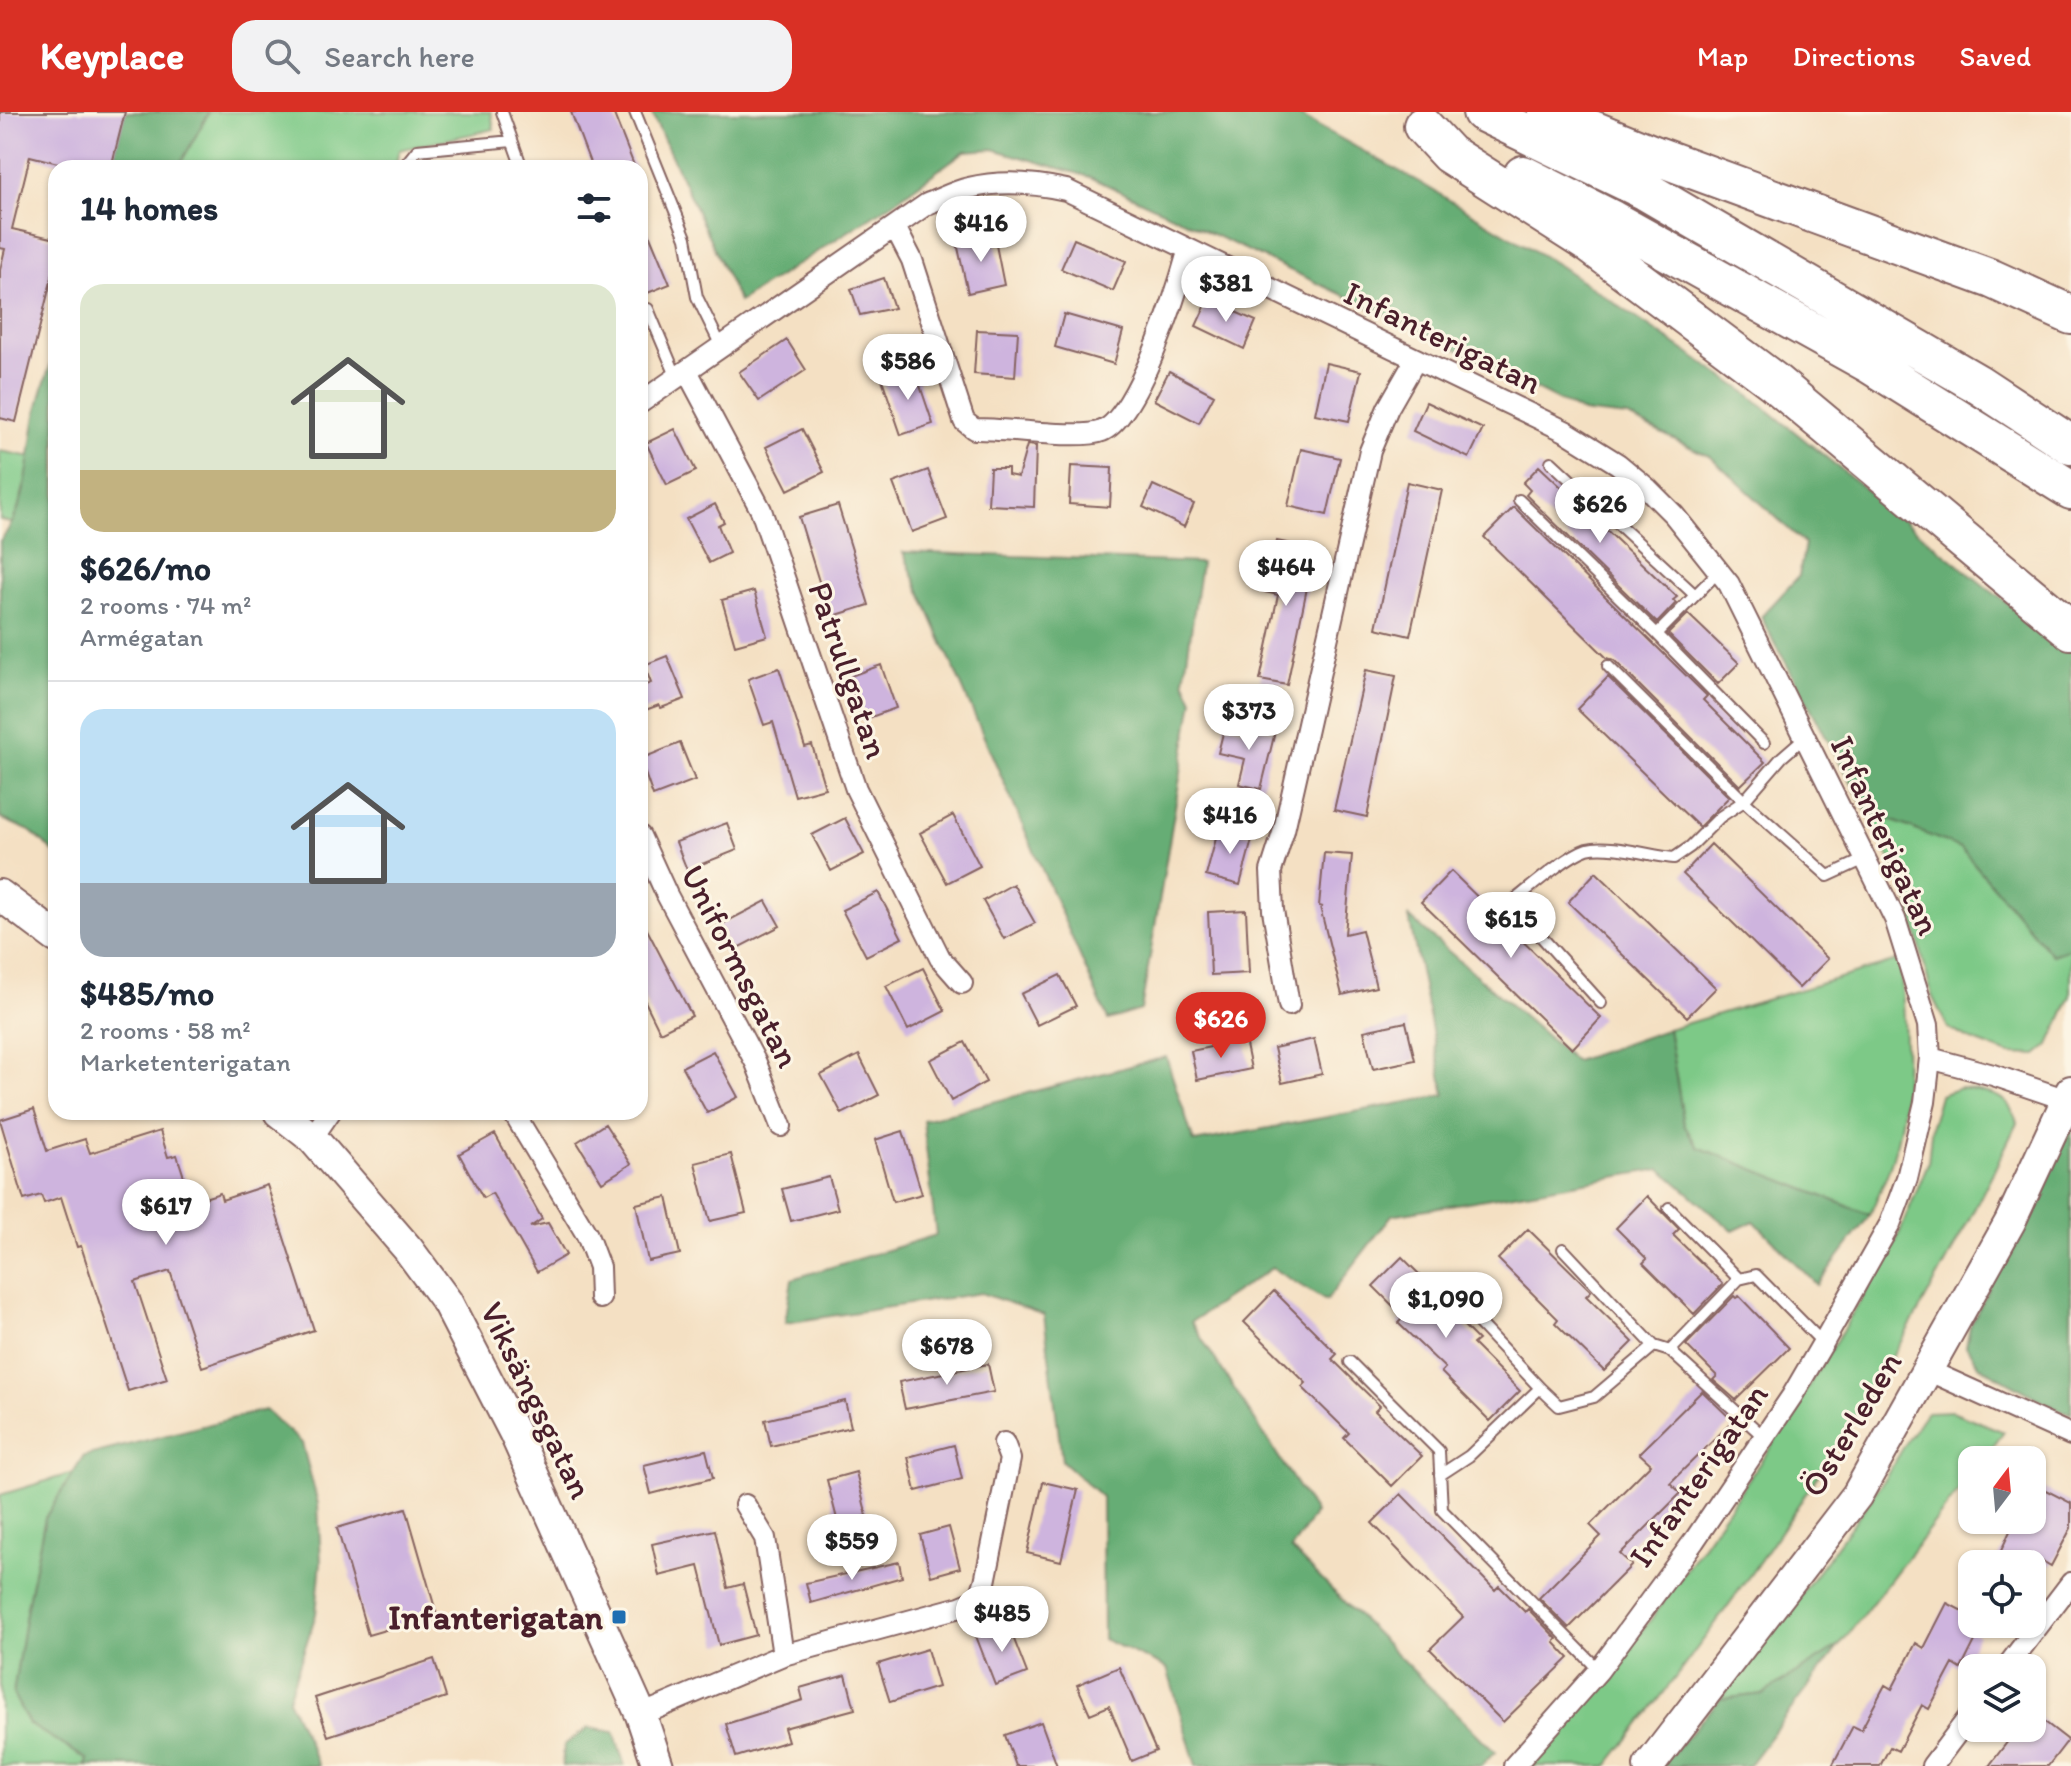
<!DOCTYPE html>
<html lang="en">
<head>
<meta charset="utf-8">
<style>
  body { margin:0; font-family:Itim,sans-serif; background:#f2f2f3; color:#1f2937; height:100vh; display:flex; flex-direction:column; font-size:30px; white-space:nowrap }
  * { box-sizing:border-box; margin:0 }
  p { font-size:26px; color:#747a83 }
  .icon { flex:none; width:44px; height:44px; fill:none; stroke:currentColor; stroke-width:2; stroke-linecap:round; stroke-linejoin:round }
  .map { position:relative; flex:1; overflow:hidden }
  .details { position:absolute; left:48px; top:48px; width:600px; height:960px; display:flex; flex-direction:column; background:#fff; border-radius:24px; box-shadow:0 2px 6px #0004 }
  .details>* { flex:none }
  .needle { width:52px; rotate:16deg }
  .tools { position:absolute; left:1958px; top:1334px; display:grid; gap:16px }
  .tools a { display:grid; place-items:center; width:88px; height:88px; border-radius:16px; background:#fff; box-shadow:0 2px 6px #0004; font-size:40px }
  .price { position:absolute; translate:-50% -68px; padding:0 18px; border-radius:28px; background:#fff; color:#222; font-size:26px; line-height:52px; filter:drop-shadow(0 2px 4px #0008) }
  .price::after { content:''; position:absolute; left:50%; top:48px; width:24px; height:18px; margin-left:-12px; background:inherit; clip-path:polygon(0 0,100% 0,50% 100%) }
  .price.on { background:#d93025; color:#fff }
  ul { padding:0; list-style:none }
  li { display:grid; align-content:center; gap:16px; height:424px; padding:0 32px }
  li+li { border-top:2px solid #e0e1e3 }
  li span { display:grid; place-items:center; height:248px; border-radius:24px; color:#555 }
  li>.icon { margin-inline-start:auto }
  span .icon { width:144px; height:144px; fill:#fffc; stroke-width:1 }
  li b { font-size:34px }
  h2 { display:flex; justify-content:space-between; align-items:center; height:96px; padding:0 32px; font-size:34px }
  header { display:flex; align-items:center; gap:48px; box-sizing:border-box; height:112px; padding:0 40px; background:#d93025; color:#fff }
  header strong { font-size:38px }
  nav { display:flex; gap:44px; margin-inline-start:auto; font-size:28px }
  .search { width:560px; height:72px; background:#f2f2f3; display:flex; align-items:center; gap:20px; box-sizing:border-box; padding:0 28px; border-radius:24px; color:#747a83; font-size:30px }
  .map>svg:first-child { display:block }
</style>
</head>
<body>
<header>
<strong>Keyplace</strong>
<div class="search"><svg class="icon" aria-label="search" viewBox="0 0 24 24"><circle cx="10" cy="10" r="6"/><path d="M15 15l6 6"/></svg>Search here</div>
<nav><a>Map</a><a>Directions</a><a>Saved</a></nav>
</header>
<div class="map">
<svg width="2071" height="1654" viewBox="0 0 2071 1654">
  <rect width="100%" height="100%" fill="#fcf5e5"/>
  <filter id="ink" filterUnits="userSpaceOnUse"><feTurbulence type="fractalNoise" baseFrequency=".0125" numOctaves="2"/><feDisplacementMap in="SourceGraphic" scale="16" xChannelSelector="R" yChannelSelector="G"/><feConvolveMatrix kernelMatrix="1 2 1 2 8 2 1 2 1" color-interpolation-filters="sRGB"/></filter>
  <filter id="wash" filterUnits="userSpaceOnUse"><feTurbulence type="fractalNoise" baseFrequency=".006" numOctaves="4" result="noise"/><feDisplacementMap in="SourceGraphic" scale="32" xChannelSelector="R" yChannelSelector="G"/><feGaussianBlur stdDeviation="1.8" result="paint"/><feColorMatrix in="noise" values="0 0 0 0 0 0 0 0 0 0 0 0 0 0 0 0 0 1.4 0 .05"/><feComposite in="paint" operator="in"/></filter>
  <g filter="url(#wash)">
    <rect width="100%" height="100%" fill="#f4e0c3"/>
    <!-- green -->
    <path fill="#7dc987" stroke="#647459" stroke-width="2" d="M 209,0 L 491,0 L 494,17 L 399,38 L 395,56 L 178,56 Z
      M 0,339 L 32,345 L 14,412 L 0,408 Z
      M 1866,698 L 1961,736 L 2052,843 L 2071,836 L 2071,884 L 2049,933 L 2037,943 L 2009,942 L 1969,927 L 1948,916 L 1932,884 L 1907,782 Z
      M 1900,848 C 1905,917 1913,991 1889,1057 C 1884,1072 1876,1087 1870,1103 L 1698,1035 L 1684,1013 L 1668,917 Z
      M 1960,976 C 1988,980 2009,981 2017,1011 C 1908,1242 1765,1454 1607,1654 L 1523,1654 L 1604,1569 L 1655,1502 L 1775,1329 L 1895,1132 L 1928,1051 L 1932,1011 L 1940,983 Z
      M 1952,1299 L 2004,1320 L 1983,1348 L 1972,1348 L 1972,1362 L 1839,1534 L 1763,1582 L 1720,1587 C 1775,1516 1830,1446 1881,1372 C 1897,1348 1909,1323 1927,1300 Z
      M 73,1361 L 45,1406 L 27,1495 L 13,1581 L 29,1612 L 88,1648 L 86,1654 L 0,1654 L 0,1383 Z"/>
    <!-- forest -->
    <path fill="#66ad74" stroke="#586650" stroke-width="2" d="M 125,0 L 209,0 L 178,56 L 111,56 Z
      M 651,0 L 1293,0 L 1419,70 L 1560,154 L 1747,281 L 1987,476 L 2071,539 L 2071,836 L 2052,843 L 1961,736 L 1866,698 L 1761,505 L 1799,464 L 1805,432 L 1711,345 L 1628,305 L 1581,300 L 1431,224 L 1090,65 L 993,37 L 965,39 L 897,88 L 739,190 Z
      M 56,237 L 56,742 L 30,719 L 0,706 L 0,429 C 29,394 28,346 36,303 C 40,281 49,258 56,237 Z
      M 903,440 L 1201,451 L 1184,568 L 1193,588 L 1141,898 L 1108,908 Z
      M 1409,805 L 1575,949 L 1668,917 L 1684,1013 L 1698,1035 L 1870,1103 L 1817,1173 L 1754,1109 L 1733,1119 L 1661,1057 L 1392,1103 L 1326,1189 L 1272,1156 L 1191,1210 L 1315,1401 L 1291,1437 L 1495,1640 L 1481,1654 L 1196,1654 L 1167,1556 L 1103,1527 L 1102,1385 L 1062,1349 L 1044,1203 L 981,1181 L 785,1211 L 792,1167 L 936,1123 L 923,1008 L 1166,945 L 1194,1030 L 1445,983 Z
      M 2071,1017 L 2071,1301 L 2059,1298 L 1979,1254 L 1966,1234 L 1970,1214 Z
      M 265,1298 L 302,1331 L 318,1392 L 321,1450 L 316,1502 L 288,1587 L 319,1654 L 86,1654 L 88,1648 L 29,1612 L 13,1582 L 27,1495 L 45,1406 L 84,1344 Z
      M 1839,1534 L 1748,1654 L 1661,1654 L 1720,1587 L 1763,1582 Z
      M 588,1616 L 614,1620 L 625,1654 L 562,1654 L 564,1633 Z"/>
    <g id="blocks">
      <!-- building -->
      <path fill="#ceb4de" d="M 0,0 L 125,0 L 111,56 L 78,56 L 30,44 L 12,117 L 56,127 L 56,149 L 16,310 L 0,306 L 0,158 L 5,137 L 0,136 Z
        M 571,0 L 613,0 L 635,56 L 592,56 Z
        M 640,100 L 670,172 L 640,184 Z
        M 994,123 L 1004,173 L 968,181 L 957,131 Z
        M 1074,127 L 1126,149 L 1113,179 L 1061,157 Z
        M 884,166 L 894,196 L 860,203 L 851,177 Z
        M 1208,188 L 1256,209 L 1244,237 L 1196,214 Z
        M 1064,202 L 1123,219 L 1114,252 L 1055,235 Z
        M 977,218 L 1018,220 L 1015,265 L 974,262 Z
        M 787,228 L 806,258 L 759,289 L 739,260 Z
        M 1326,251 L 1361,259 L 1349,309 L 1315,302 Z
        M 914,256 L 933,312 L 901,323 L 882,267 Z
        M 1169,259 L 1214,283 L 1199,311 L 1154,288 Z
        M 1426,290 L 1483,317 L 1469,346 L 1413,319 Z
        M 675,317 L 696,359 L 667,373 L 646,331 Z
        M 802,317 L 824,360 L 788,378 L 766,335 Z
        M 1027,333 L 1036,334 L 1034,395 L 988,393 L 990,356 L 1008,356 L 1008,363 L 1018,365 Z
        M 1301,337 L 1340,346 L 1327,403 L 1288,394 Z
        M 1071,354 L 1112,356 L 1110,395 L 1069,392 Z
        M 1539,354 L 1677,485 L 1673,488 L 1676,491 L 1657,511 L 1526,383 L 1530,378 L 1523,371 Z
        M 928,358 L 947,407 L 912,420 L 893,371 Z
        M 1407,370 L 1442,378 L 1410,524 L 1376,516 Z
        M 1153,373 L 1194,392 L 1184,415 L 1143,395 Z
        M 715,392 L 724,410 L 718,413 L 729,441 L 709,451 L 686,407 Z
        M 838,393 L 869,493 L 830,505 L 799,405 Z
        M 1514,395 L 1707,584 L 1703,588 L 1765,650 L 1740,674 L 1614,548 L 1607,546 L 1484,425 Z
        M 1277,429 L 1315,437 L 1287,573 L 1260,568 L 1278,483 L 1265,480 Z
        M 754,479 L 767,524 L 735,533 L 722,488 Z
        M 1688,502 L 1739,551 L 1718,572 L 1668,522 Z
        M 667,544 L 685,587 L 661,596 L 659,593 L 640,600 L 640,575 L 651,571 L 644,553 Z
        M 881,553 L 896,596 L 863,608 L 848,565 Z
        M 779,556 L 805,635 L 812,633 L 825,676 L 795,684 L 773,610 L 764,613 L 748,567 Z
        M 1366,558 L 1396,564 L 1367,705 L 1334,698 Z
        M 1608,565 L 1729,685 L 1699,715 L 1577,597 Z
        M 1225,613 L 1251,619 L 1252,615 L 1275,620 L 1261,677 L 1239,672 L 1245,647 L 1218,641 Z
        M 680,631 L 695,668 L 653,684 L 640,647 Z
        M 953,703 L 980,754 L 947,771 L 920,721 Z
        M 845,706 L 864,742 L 831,759 L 812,723 Z
        M 727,711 L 737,738 L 687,758 L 676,730 Z
        M 1219,715 L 1253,724 L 1240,773 L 1206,764 Z
        M 1711,732 L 1828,847 L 1799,876 L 1683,762 Z
        M 1324,741 L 1352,743 L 1345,822 L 1362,818 L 1376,875 L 1342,883 L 1320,795 L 1323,795 L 1319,794 Z
        M 1451,759 L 1601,906 L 1572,937 L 1421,790 Z
        M 1596,760 L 1716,876 L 1687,905 L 1568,790 Z
        M 1013,772 L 1035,811 L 1004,827 L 983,789 Z
        M 878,780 L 902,826 L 866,844 L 842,798 Z
        M 766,789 L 780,814 L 732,839 L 718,814 Z
        M 1246,798 L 1249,861 L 1211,863 L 1208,800 Z
        M 640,804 L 692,904 L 660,920 L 640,879 Z
        M 923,856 L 945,899 L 908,918 L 886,874 Z
        M 1060,863 L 1076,894 L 1037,913 L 1021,882 Z
        M 1406,910 L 1415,948 L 1373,957 L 1364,919 Z
        M 1314,927 L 1322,962 L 1282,971 L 1274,936 Z
        M 1245,928 L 1251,957 L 1197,968 L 1191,939 Z
        M 965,930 L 986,970 L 951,989 L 930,948 Z
        M 713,939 L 738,985 L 707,1001 L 682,955 Z
        M 859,943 L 879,983 L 842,1002 L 821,963 Z
        M 34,997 L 47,1039 L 85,1027 L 90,1041 L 160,1019 L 168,1045 L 177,1043 L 192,1090 L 220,1081 L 222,1088 L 267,1073 L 314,1218 L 202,1255 L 170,1159 L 135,1170 L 167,1267 L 128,1279 L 81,1134 L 77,1135 L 61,1085 L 44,1091 L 41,1083 L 24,1088 L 0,1008 Z
        M 605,1012 L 631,1052 L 602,1070 L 577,1030 Z
        M 903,1019 L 922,1082 L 893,1090 L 875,1028 Z
        M 495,1022 L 542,1107 L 530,1115 L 548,1111 L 566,1143 L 537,1160 L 492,1081 L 483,1086 L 459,1042 Z
        M 731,1042 L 746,1101 L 710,1109 L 695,1051 Z
        M 829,1065 L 838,1097 L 791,1109 L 782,1077 Z
        M 1647,1084 L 1679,1117 L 1673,1123 L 1723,1172 L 1694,1202 L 1643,1151 L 1647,1147 L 1616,1116 Z
        M 667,1085 L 680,1142 L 648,1149 L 636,1092 Z
        M 1528,1117 L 1591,1179 L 1586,1184 L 1633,1230 L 1604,1259 L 1555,1211 L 1558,1207 L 1498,1147 Z
        M 1402,1145 L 1435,1178 L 1432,1182 L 1478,1228 L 1473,1232 L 1520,1279 L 1490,1309 L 1441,1260 L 1445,1256 L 1398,1211 L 1404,1205 L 1373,1174 Z
        M 1274,1179 L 1337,1242 L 1332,1247 L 1380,1294 L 1375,1299 L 1422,1344 L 1392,1374 L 1344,1326 L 1349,1321 L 1302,1275 L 1306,1271 L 1244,1210 Z
        M 1734,1184 L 1736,1186 L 1739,1184 L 1789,1236 L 1736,1288 L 1713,1268 L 1717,1264 L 1686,1233 Z
        M 988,1252 L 994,1280 L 905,1297 L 899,1270 Z
        M 1702,1279 L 1733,1309 L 1670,1371 L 1681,1381 L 1620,1442 L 1632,1453 L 1569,1516 L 1539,1486 L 1601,1424 L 1590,1413 L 1651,1352 L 1639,1341 Z
        M 845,1289 L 851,1315 L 771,1334 L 765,1308 Z
        M 954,1333 L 962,1367 L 916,1379 L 908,1345 Z
        M 706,1338 L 713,1366 L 651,1382 L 644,1353 Z
        M 856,1360 L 867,1404 L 838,1411 L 827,1368 Z
        M 1043,1370 L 1078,1378 L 1061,1449 L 1027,1441 Z
        M 2032,1371 L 2071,1391 L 2071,1416 L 2051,1454 L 2044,1450 L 2043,1452 L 1995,1452 L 2015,1408 L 2032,1408 Z
        M 1401,1382 L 1495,1478 L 1499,1474 L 1525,1500 L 1528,1497 L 1557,1527 L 1554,1530 L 1569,1546 L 1503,1610 L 1430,1537 L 1463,1505 L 1372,1411 Z
        M 406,1396 L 437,1503 L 368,1523 L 337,1416 Z
        M 949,1415 L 960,1456 L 931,1464 L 920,1423 Z
        M 715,1418 L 728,1476 L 743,1472 L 756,1523 L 719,1533 L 699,1454 L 659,1464 L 652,1432 Z
        M 899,1450 L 902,1465 L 811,1491 L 806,1471 Z
        M 1947,1491 L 1972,1504 L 1972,1520 L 1978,1523 L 1961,1557 L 1953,1552 L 1929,1597 L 1922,1593 L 1898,1639 L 1890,1635 L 1880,1654 L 1832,1654 L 1853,1614 L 1861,1618 L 1885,1573 L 1892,1577 L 1916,1531 L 1924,1536 Z
        M 1008,1512 L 1027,1561 L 995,1573 L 976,1524 Z
        M 927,1537 L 938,1575 L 890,1590 L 878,1552 Z
        M 434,1547 L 446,1585 L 328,1624 L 315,1586 Z
        M 1119,1555 L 1156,1639 L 1132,1649 L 1109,1594 L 1090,1602 L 1077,1573 Z
        M 846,1563 L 855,1597 L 784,1616 L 788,1629 L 736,1645 L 726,1612 L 803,1588 L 800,1576 Z
        M 2032,1600 L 2068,1628 L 2048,1654 L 1989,1654 L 2018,1616 L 2032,1616 Z
        M 1041,1610 L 1057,1654 L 1016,1654 L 1005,1623 Z"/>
    </g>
  </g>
  <g filter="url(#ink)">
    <use href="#blocks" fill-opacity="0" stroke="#866360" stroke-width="2"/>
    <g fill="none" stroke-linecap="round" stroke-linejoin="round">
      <defs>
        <path id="lane" d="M 502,0 L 522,56
          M 635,0 L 686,126 L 697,185 L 721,234
          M 406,56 L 405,53 L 417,38 L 512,29
          M 648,197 L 677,266
          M 1551,350 L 1695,483
          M 1519,388 L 1657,522
          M 1719,459 L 1657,522 L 1764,631
          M 1608,554 L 1744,689 L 1828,764 L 1865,747
          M 1601,891 L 1511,791 C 1529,777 1566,744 1587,737 C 1609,731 1651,744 1674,746 L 1690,735 L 1720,705 L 1744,689 L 1782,645 L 1805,625
          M 1669,1096 L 1739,1167 L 1670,1239
          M 1739,1167 L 1756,1163 L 1823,1231
          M 1654,1234 L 1670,1239 L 1764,1325
          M 1350,1250 L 1439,1339 L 1442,1398 L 1599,1558
          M 1540,1276 L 1559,1294 L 1594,1285 L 1654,1234 L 1563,1137
          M 1440,1363 L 1469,1344 L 1540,1276 L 1443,1173"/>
        <path id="street" d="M 895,115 L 912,148 L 964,309 L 974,317 C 1002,316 1081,328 1102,319 C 1138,305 1178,176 1188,140
          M 687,259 L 761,398 L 856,677 L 940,846 L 962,871
          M 640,291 L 927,92 C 940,87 955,79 969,76 C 1001,68 1035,71 1066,78 L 1565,319 L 1618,352 L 1648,377 L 1674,403 L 1729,472 L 1895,807 L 1928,913 L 1930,946 L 1925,990 L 1907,1066 L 1890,1112 L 1823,1231 L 1792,1284 L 1694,1429 L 1599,1558 L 1514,1654
          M 640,724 L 667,783 L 756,951 L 781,1014
          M 1289,893 L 1273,798 L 1271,759 L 1284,718 L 1370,339 L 1388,296 L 1416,247
          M 1930,946 L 1993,963 L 2067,988
          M 513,1000 L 587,1123 L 599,1155 L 600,1186
          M 312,1026 L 330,1000
          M 1927,1258 L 2071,1323
          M 745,1393 L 765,1426 L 783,1543
          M 2006,1556 L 2071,1471
          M 641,1603 L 783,1543 L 960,1495 L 979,1487 L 985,1470 L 1010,1347 L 1004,1331
          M 1932,1654 L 1972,1601"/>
        <path id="secondary" d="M 0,783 L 56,825
          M 279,1000 L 312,1026 L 408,1137 L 447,1190 L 515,1322 L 641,1603 L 658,1654
          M 1649,1654 L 1857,1383 L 2010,1110 L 2071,979"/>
        <path id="highway" d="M 1482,0 L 1646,79 L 1978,272 L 2071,333
          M 1548,0 L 1654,43 L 1992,167 L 2071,203
          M 1423,14 L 1449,42 L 1590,132 L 1773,269 L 2071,518
          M 1523,63 L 1612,108 L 1870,252 L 2071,378"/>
      </defs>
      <!-- lane casing -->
      <use href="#lane" stroke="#866360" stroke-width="14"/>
      <!-- street casing -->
      <use href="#street" stroke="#866360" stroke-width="24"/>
      <!-- secondary casing -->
      <use href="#secondary" stroke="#866360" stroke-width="34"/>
      <!-- highway casing -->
      <use href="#highway" stroke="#866360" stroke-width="42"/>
      <!-- lane -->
      <use href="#lane" stroke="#fff" stroke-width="10"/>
      <!-- street -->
      <use href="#street" stroke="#fff" stroke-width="20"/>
      <!-- secondary -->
      <use href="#secondary" stroke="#fff" stroke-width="30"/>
      <!-- highway -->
      <use href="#highway" stroke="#fff" stroke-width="38"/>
    </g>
  </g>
  <!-- markers -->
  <rect fill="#1f6fb2" stroke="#fcf5e5" stroke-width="3" x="611" y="1497" width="16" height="16" rx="4"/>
  <g text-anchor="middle" stroke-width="6" stroke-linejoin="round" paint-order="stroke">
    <!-- street labels -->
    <g font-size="34" fill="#4a1f2b" stroke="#fcf5e5">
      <text transform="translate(1443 225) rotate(26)" y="12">Infanterigatan</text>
      <text transform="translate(849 558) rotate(71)" y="12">Patrullgatan</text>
      <text transform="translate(1886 723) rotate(65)" y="12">Infanterigatan</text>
      <text transform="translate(741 854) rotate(63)" y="12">Uniformsgatan</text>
      <text transform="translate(537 1288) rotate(64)" y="12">Viksängsgatan</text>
      <text transform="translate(1851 1312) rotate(-59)" y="12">Österleden</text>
      <text transform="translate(1698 1363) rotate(-55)" y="12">Infanterigatan</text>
    </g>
    <!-- poi labels -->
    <g font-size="34" font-weight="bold" fill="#4a1f2b" stroke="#fcf5e5" text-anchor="end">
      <text x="603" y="1517">Infanterigatan</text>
    </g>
  </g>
</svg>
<div class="tools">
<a><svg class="needle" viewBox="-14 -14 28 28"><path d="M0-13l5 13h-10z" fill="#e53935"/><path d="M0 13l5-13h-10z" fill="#747a83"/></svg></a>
<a><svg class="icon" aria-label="locate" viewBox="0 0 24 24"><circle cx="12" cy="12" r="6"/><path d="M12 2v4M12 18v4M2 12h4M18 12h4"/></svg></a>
<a><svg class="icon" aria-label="layers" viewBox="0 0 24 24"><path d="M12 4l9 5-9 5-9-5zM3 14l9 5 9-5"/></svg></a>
</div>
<b class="price" style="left:981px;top:152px">$416</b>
<b class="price" style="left:1226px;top:212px">$381</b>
<b class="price" style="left:908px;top:290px">$586</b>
<b class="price" style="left:1600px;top:433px">$626</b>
<b class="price" style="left:1286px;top:496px">$464</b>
<b class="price" style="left:1249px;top:640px">$373</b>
<b class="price" style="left:1230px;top:744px">$416</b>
<b class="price" style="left:1511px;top:848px">$615</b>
<b class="price on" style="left:1221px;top:948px">$626</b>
<b class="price" style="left:166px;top:1135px">$617</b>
<b class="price" style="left:1446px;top:1228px">$1,090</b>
<b class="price" style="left:947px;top:1275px">$678</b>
<b class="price" style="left:852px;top:1470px">$559</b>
<b class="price" style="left:1002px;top:1542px">$485</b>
<section class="details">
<h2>14 homes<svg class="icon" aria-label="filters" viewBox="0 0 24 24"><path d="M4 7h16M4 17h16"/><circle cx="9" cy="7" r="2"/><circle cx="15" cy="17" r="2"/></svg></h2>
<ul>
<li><span style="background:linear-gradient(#dfe7d0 75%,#c2b280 0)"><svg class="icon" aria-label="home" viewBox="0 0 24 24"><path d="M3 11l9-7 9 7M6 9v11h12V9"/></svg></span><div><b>$626/mo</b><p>2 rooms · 74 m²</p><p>Armégatan</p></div></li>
<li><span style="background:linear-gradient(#bfe0f5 70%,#9aa5b1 0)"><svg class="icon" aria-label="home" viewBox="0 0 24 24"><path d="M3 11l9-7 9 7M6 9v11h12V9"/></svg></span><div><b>$485/mo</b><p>2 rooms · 58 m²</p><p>Marketenterigatan</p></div></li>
</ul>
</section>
</div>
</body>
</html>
